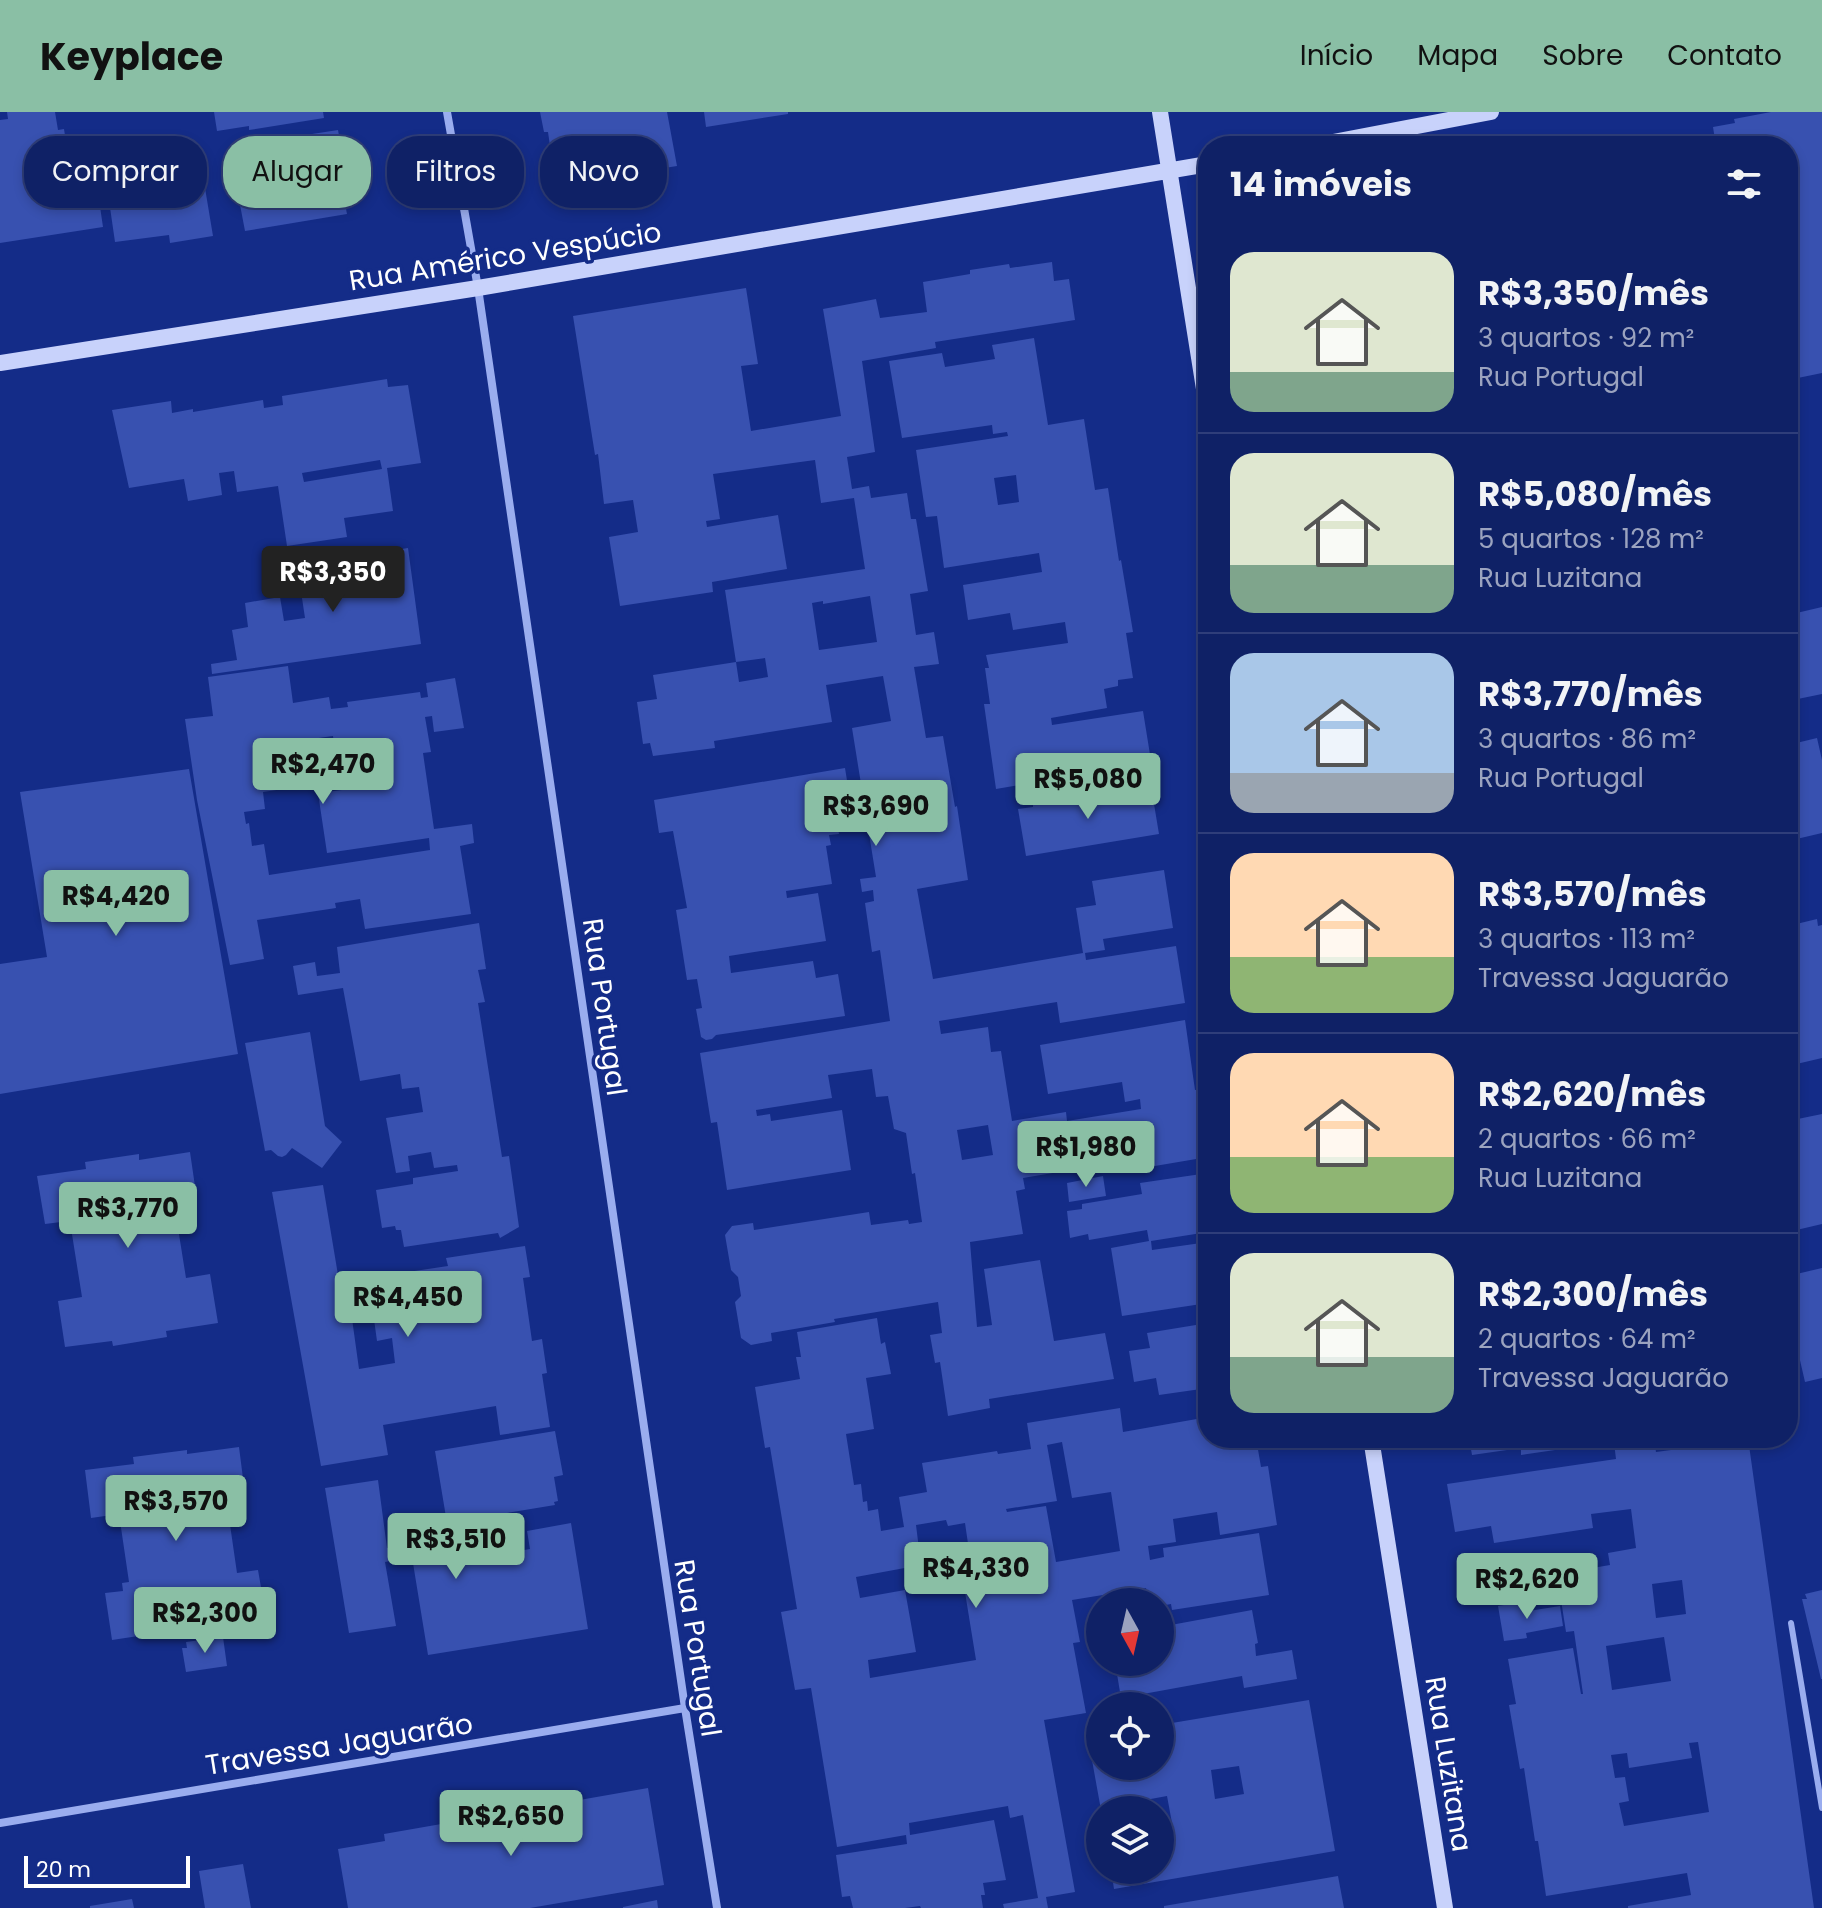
<!DOCTYPE html>
<html lang="pt">
<head>
<meta charset="utf-8">
<style>
  body { margin:0; font-family:Poppins,sans-serif; background:#18296c; color:#f1f3f6; height:100vh; display:flex; flex-direction:column; font-size:30px; white-space:nowrap }
  * { box-sizing:border-box; margin:0 }
  p { font-size:26px; color:#9ba3bf }
  .icon { flex:none; width:44px; height:44px; fill:none; stroke:currentColor; stroke-width:2; stroke-linecap:round; stroke-linejoin:round }
  .map { position:relative; flex:1; overflow:hidden }
  .drawer { position:absolute; left:1198px; top:24px; width:600px; height:1312px; display:flex; flex-direction:column; background:#0f2166; border-radius:32px; box-shadow:0 4px 12px #0003,0 0 0 2px #2f3e7a }
  .drawer>* { flex:none }
  .hud { position:absolute; left:24px; top:24px; width:760px; height:72px; display:flex; gap:16px }
  .needle { width:52px; rotate:172deg }
  .controls { position:absolute; left:1086px; top:1476px; display:grid; gap:16px }
  .controls a { display:grid; place-items:center; width:88px; height:88px; border-radius:50%; background:#0f2166; box-shadow:0 4px 12px #0003,0 0 0 2px #2f3e7a; font-size:40px }
  .scale { position:absolute; left:24px; bottom:20px; width:166px; box-sizing:border-box; padding-left:8px; border:4px solid #fff; border-top:0; font-size:22px; line-height:28px; white-space:nowrap; color:#fff; -webkit-text-stroke:6px #142c88; paint-order:stroke }
  .price { position:absolute; translate:-50% -68px; padding:0 18px; border-radius:8px; background:#8abfa5; color:#111; font-size:26px; line-height:52px; filter:drop-shadow(0 2px 4px #0008) }
  .price::after { content:''; position:absolute; left:50%; top:48px; width:24px; height:18px; margin-left:-12px; background:inherit; clip-path:polygon(0 0,100% 0,50% 100%) }
  .price.active { background:#222; color:#fff }
  ul { padding:0; list-style:none }
  li { display:flex; align-items:center; gap:24px; height:200px; padding:0 32px }
  li+li { border-top:2px solid #2f3e7a }
  li span { display:grid; place-items:center; flex:none; width:224px; height:160px; border-radius:24px; color:#555 }
  li>.icon { margin-inline-start:auto }
  span .icon { width:96px; height:96px; fill:#fffc; stroke-width:1 }
  li b { font-size:34px }
  h2 { display:flex; justify-content:space-between; align-items:center; height:96px; padding:0 32px; font-size:34px }
  .tag { padding:0 28px; border-radius:32px; background:#0f2166; box-shadow:0 4px 12px #0003,0 0 0 2px #2f3e7a; font-size:28px; line-height:72px }
  .tag.active { background:#8abfa5; color:#111 }
  header { display:flex; align-items:center; gap:48px; box-sizing:border-box; height:112px; padding:0 40px; background:#8abfa5; color:#111 }
  header strong { font-size:38px }
  nav { display:flex; gap:44px; margin-inline-start:auto; font-size:28px }
  .map>svg:first-child { display:block }
</style>
</head>
<body>
<header>
<strong>Keyplace</strong>
<nav><a>Início</a><a>Mapa</a><a>Sobre</a><a>Contato</a></nav>
</header>
<div class="map">
<svg width="1822" height="1796" viewBox="0 0 1822 1796">
  <rect width="100%" height="100%" fill="#142c88"/>
  <!-- building -->
  <path fill="#3851b0" fill-rule="evenodd" d="M 7,0 L 55,0 L 58,18 L 64,17 L 66,30 L 89,26 L 95,63 L 86,64 L 86,69 L 96,67 L 103,115 L 0,131 L 0,8 L 8,7 Z
    M 214,0 L 323,0 L 324,6 L 249,18 L 249,14 L 217,19 Z
    M 540,0 L 667,0 L 677,54 L 553,74 L 547,42 L 551,41 L 548,20 L 544,20 Z
    M 704,0 L 788,0 L 788,2 L 706,15 Z
    M 1771,0 L 1822,0 L 1822,261 L 1788,268 L 1788,34 L 1716,34 L 1713,15 L 1735,11 L 1734,7 Z
    M 338,18 L 349,79 L 343,81 L 347,102 L 245,119 L 237,77 L 226,80 L 223,58 L 238,56 L 235,38 L 260,34 L 260,30 Z
    M 198,34 L 213,124 L 170,131 L 169,123 L 115,130 L 104,54 L 169,45 L 168,39 Z
    M 1052,150 L 1054,169 L 1069,167 L 1075,208 L 935,230 L 936,236 L 862,249 L 875,340 L 847,345 L 852,377 L 869,374 L 871,386 L 907,381 L 911,407 L 916,407 L 928,479 L 910,482 L 916,523 L 934,520 L 939,552 L 914,555 L 926,626 L 943,624 L 955,695 L 957,694 L 968,768 L 917,777 L 933,867 L 1083,841 L 1076,796 L 1096,793 L 1092,769 L 1164,758 L 1173,816 L 1103,827 L 1105,838 L 1085,841 L 1086,848 L 1176,834 L 1185,891 L 1060,911 L 1057,890 L 939,909 L 941,922 L 988,915 L 991,940 L 1001,939 L 1012,1009 L 1066,1000 L 1067,1009 L 1141,997 L 1140,987 L 1125,990 L 1122,970 L 1048,982 L 1040,933 L 1185,908 L 1195,978 L 1206,976 L 1208,990 L 1208,1045 L 1149,1055 L 1148,1045 L 1023,1066 L 1025,1077 L 1016,1079 L 1023,1122 L 970,1130 L 977,1215 L 992,1213 L 984,1157 L 1040,1148 L 1054,1229 L 1105,1221 L 1114,1267 L 989,1287 L 990,1296 L 948,1304 L 940,1250 L 935,1251 L 930,1223 L 942,1221 L 938,1190 L 834,1207 L 835,1210 L 771,1221 L 772,1229 L 751,1233 L 741,1226 L 735,1190 L 741,1184 L 738,1165 L 731,1158 L 725,1123 L 732,1114 L 753,1111 L 754,1118 L 869,1100 L 871,1113 L 908,1108 L 909,1112 L 922,1110 L 915,1061 L 912,1062 L 906,1021 L 894,1017 L 888,984 L 876,985 L 872,957 L 828,963 L 832,986 L 756,998 L 757,1004 L 770,1002 L 771,1009 L 842,998 L 851,1058 L 727,1078 L 717,1010 L 711,1011 L 700,941 L 890,909 L 880,838 L 872,840 L 865,791 L 874,789 L 873,778 L 862,780 L 860,767 L 876,765 L 852,616 L 891,609 L 883,564 L 826,573 L 832,610 L 714,629 L 715,636 L 653,644 L 650,631 L 643,632 L 637,590 L 657,587 L 653,563 L 736,550 L 739,570 L 768,565 L 765,546 L 736,550 L 725,478 L 865,457 L 854,386 L 821,391 L 815,348 L 713,362 L 720,407 L 706,409 L 707,415 L 778,403 L 787,457 L 712,470 L 713,480 L 620,494 L 609,425 L 638,420 L 633,388 L 604,392 L 598,342 L 595,343 L 573,204 L 746,176 L 758,252 L 741,254 L 751,319 L 841,304 L 823,197 L 876,187 L 880,206 L 927,200 L 923,170 L 970,162 L 970,158 L 1009,152 L 1010,156 ZM 870,484 L 877,530 L 819,538 L 812,491 L 823,489 L 823,492 ZM 988,1013 L 993,1043 L 962,1048 L 957,1018 Z
    M 1034,226 L 1048,313 L 1084,307 L 1095,378 L 1108,376 L 1119,449 L 1121,448 L 1133,520 L 1126,521 L 1133,566 L 1118,568 L 1118,574 L 1104,577 L 1107,596 L 1051,606 L 1052,613 L 1143,599 L 1152,655 L 1019,676 L 1019,673 L 996,677 L 984,592 L 990,592 L 985,556 L 989,556 L 986,543 L 1068,531 L 1065,510 L 1013,518 L 1010,501 L 968,508 L 963,473 L 1042,460 L 1039,441 L 944,456 L 937,404 L 926,405 L 916,338 L 1008,324 L 1007,320 L 993,322 L 992,313 L 902,326 L 889,249 L 942,241 L 945,255 L 995,247 L 992,233 ZM 1016,363 L 1019,390 L 998,393 L 994,366 Z
    M 387,267 L 388,275 L 408,273 L 421,351 L 387,356 L 393,399 L 344,406 L 347,425 L 287,434 L 278,374 L 237,380 L 234,359 L 219,361 L 222,383 L 188,389 L 184,367 L 129,376 L 112,298 L 171,289 L 172,301 L 193,297 L 193,300 L 263,288 L 264,296 L 283,293 L 282,284 ZM 380,348 L 382,357 L 304,370 L 302,361 Z
    M 1791,326 L 1799,359 L 1788,361 L 1788,327 Z
    M 408,436 L 421,532 L 212,562 L 211,552 L 237,548 L 232,518 L 248,515 L 245,491 L 280,485 L 284,509 L 305,506 L 297,453 Z
    M 1822,495 L 1822,582 L 1788,589 L 1788,503 Z
    M 288,554 L 293,591 L 329,585 L 331,597 L 348,595 L 347,590 L 420,580 L 421,586 L 428,585 L 426,571 L 455,566 L 464,616 L 434,620 L 432,604 L 425,605 L 431,640 L 423,641 L 434,717 L 472,712 L 474,731 L 460,734 L 471,802 L 365,817 L 360,787 L 335,791 L 336,796 L 257,808 L 264,847 L 230,853 L 197,688 L 185,607 L 213,604 L 208,565 ZM 333,624 L 336,646 L 330,647 L 334,670 L 349,668 L 350,677 L 318,681 L 327,741 L 429,726 L 430,738 L 269,763 L 264,732 L 252,734 L 249,711 L 246,712 L 244,700 L 265,697 L 263,680 L 290,676 L 283,631 Z
    M 1817,626 L 1822,648 L 1822,721 L 1788,729 L 1788,633 Z
    M 845,656 L 850,687 L 833,690 L 839,722 L 829,723 L 831,733 L 826,734 L 832,772 L 786,779 L 787,786 L 818,781 L 826,829 L 729,844 L 731,861 L 813,849 L 816,866 L 838,862 L 845,904 L 716,923 L 712,927 L 706,928 L 701,925 L 696,897 L 702,896 L 697,867 L 687,868 L 676,798 L 687,796 L 673,719 L 659,721 L 654,688 Z
    M 189,657 L 238,942 L 0,982 L 0,852 L 47,845 L 20,680 Z
    M 1151,674 L 1159,722 L 1026,744 L 1018,697 L 1033,695 L 1033,692 Z
    M 1817,807 L 1818,814 L 1822,813 L 1822,946 L 1788,954 L 1788,814 Z
    M 479,811 L 486,857 L 478,858 L 485,890 L 478,891 L 502,1045 L 509,1044 L 519,1115 L 500,1126 L 498,1121 L 404,1135 L 401,1118 L 396,1118 L 395,1114 L 382,1116 L 376,1078 L 413,1072 L 413,1066 L 458,1059 L 457,1053 L 434,1056 L 431,1040 L 408,1044 L 410,1059 L 396,1061 L 386,1006 L 423,1000 L 419,975 L 402,977 L 400,962 L 360,969 L 343,876 L 298,883 L 293,854 L 315,850 L 317,864 L 340,861 L 337,835 Z
    M 310,920 L 325,1014 L 342,1030 L 322,1056 L 292,1036 L 286,1043 L 282,1045 L 278,1044 L 271,1038 L 265,1039 L 245,931 Z
    M 1822,1002 L 1822,1112 L 1788,1120 L 1788,1009 Z
    M 190,1040 L 197,1088 L 174,1091 L 186,1166 L 210,1162 L 218,1211 L 166,1219 L 167,1225 L 113,1234 L 112,1229 L 65,1235 L 58,1189 L 82,1185 L 71,1116 L 62,1118 L 61,1110 L 45,1112 L 37,1064 L 86,1057 L 85,1050 L 139,1042 L 139,1048 Z
    M 1208,1061 L 1208,1120 L 1151,1129 L 1152,1138 L 1208,1130 L 1208,1191 L 1122,1204 L 1111,1136 L 1149,1129 L 1147,1118 L 1089,1128 L 1088,1122 L 1070,1126 L 1067,1099 L 1082,1097 L 1082,1092 L 1142,1082 L 1140,1071 Z
    M 1103,1064 L 1106,1084 L 1069,1090 L 1067,1071 Z
    M 323,1073 L 338,1163 L 361,1160 L 364,1183 L 349,1185 L 359,1257 L 395,1251 L 392,1226 L 377,1229 L 371,1186 L 384,1184 L 381,1164 L 448,1154 L 446,1146 L 525,1134 L 530,1165 L 523,1166 L 532,1229 L 542,1227 L 547,1261 L 542,1262 L 550,1315 L 500,1323 L 496,1294 L 383,1313 L 388,1343 L 321,1354 L 272,1080 Z
    M 1822,1156 L 1822,1266 L 1805,1270 L 1788,1196 L 1788,1164 Z
    M 877,1206 L 881,1232 L 885,1230 L 891,1262 L 866,1266 L 874,1317 L 846,1322 L 854,1373 L 861,1372 L 863,1390 L 867,1389 L 868,1399 L 878,1397 L 881,1419 L 904,1415 L 899,1385 L 927,1380 L 922,1351 L 997,1339 L 998,1342 L 1031,1337 L 1027,1311 L 1120,1296 L 1123,1320 L 1208,1305 L 1208,1326 L 1256,1326 L 1261,1355 L 1268,1354 L 1277,1413 L 1220,1423 L 1217,1400 L 1173,1407 L 1176,1430 L 1148,1434 L 1150,1448 L 1164,1445 L 1163,1436 L 1259,1421 L 1269,1483 L 1172,1498 L 1171,1492 L 1160,1494 L 1160,1490 L 1149,1490 L 1146,1476 L 1072,1488 L 1080,1530 L 1073,1531 L 1086,1601 L 1044,1608 L 1075,1780 L 1046,1785 L 1048,1796 L 1004,1796 L 1003,1792 L 1038,1786 L 1023,1703 L 1010,1706 L 1008,1694 L 909,1711 L 910,1723 L 994,1708 L 1006,1768 L 983,1771 L 985,1783 L 981,1783 L 983,1796 L 921,1796 L 920,1794 L 905,1796 L 853,1796 L 850,1784 L 842,1785 L 836,1743 L 907,1732 L 906,1723 L 837,1735 L 811,1576 L 795,1578 L 781,1500 L 797,1497 L 770,1335 L 765,1336 L 755,1275 L 800,1267 L 796,1245 L 801,1245 L 797,1220 ZM 1062,1330 L 1072,1386 L 1111,1380 L 1120,1439 L 1056,1450 L 1046,1394 L 1007,1400 L 1006,1397 L 1057,1389 L 1047,1333 ZM 946,1408 L 948,1414 L 965,1411 L 973,1466 L 963,1468 L 976,1548 L 870,1566 L 868,1548 L 916,1540 L 905,1478 L 860,1486 L 856,1465 L 921,1453 L 916,1413 Z
    M 1208,1211 L 1208,1276 L 1159,1283 L 1156,1266 L 1134,1270 L 1129,1239 L 1150,1236 L 1147,1221 Z
    M 555,1319 L 563,1363 L 554,1365 L 558,1389 L 554,1390 L 555,1393 L 447,1411 L 435,1339 Z
    M 1469,1326 L 1587,1326 L 1587,1328 L 1562,1331 L 1562,1337 L 1521,1343 L 1521,1336 L 1472,1343 Z
    M 1599,1326 L 1654,1326 L 1656,1340 L 1701,1334 L 1699,1326 L 1748,1326 L 1814,1796 L 1628,1796 L 1628,1794 L 1691,1783 L 1687,1761 L 1546,1784 L 1538,1729 L 1535,1729 L 1524,1656 L 1520,1657 L 1509,1593 L 1516,1592 L 1508,1547 L 1573,1536 L 1581,1582 L 1583,1582 L 1574,1519 L 1566,1520 L 1557,1462 L 1610,1453 L 1608,1441 L 1636,1436 L 1631,1397 L 1591,1402 L 1593,1416 L 1494,1431 L 1491,1414 L 1455,1420 L 1447,1372 L 1616,1347 L 1614,1331 L 1600,1333 ZM 1682,1468 L 1686,1502 L 1656,1506 L 1652,1472 ZM 1664,1525 L 1671,1569 L 1612,1578 L 1606,1534 ZM 1698,1630 L 1709,1700 L 1624,1714 L 1619,1691 L 1629,1689 L 1625,1665 L 1615,1666 L 1611,1643 L 1627,1641 L 1629,1656 L 1692,1646 L 1689,1631 Z
    M 239,1335 L 245,1382 L 226,1385 L 237,1461 L 258,1458 L 266,1504 L 214,1512 L 215,1519 L 165,1526 L 165,1520 L 112,1528 L 105,1481 L 123,1479 L 122,1471 L 129,1470 L 119,1402 L 91,1406 L 85,1358 L 134,1352 L 133,1345 L 187,1338 L 187,1342 Z
    M 378,1368 L 387,1436 L 410,1432 L 411,1439 L 454,1431 L 458,1449 L 530,1437 L 527,1419 L 571,1411 L 588,1517 L 428,1543 L 412,1445 L 385,1450 L 396,1514 L 349,1521 L 325,1376 Z
    M 1822,1478 L 1822,1567 L 1821,1567 L 1802,1487 L 1807,1487 L 1805,1482 Z
    M 1521,1490 L 1523,1500 L 1560,1494 L 1563,1514 L 1526,1521 L 1527,1526 L 1504,1529 L 1498,1494 Z
    M 1252,1498 L 1258,1531 L 1255,1532 L 1256,1544 L 1292,1538 L 1297,1567 L 1244,1576 L 1242,1564 L 1121,1586 L 1115,1550 L 1160,1550 L 1160,1515 Z
    M 223,1525 L 227,1554 L 186,1560 L 182,1536 L 187,1536 L 186,1530 Z
    M 1309,1588 L 1335,1739 L 1114,1777 L 1111,1758 L 1160,1758 L 1160,1713 L 1172,1711 L 1167,1684 L 1140,1689 L 1142,1698 L 1101,1698 L 1088,1626 L 1100,1624 L 1100,1654 L 1160,1654 L 1160,1613 ZM 1239,1654 L 1244,1682 L 1215,1687 L 1211,1658 Z
    M 648,1676 L 664,1773 L 530,1796 L 348,1796 L 338,1737 L 385,1729 L 384,1722 Z
    M 243,1752 L 251,1796 L 205,1796 L 199,1759 Z
    M 1338,1764 L 1344,1796 L 1164,1796 L 1164,1794 Z
    M 132,1787 L 134,1796 L 90,1796 L 90,1794 Z
    M 657,1788 L 658,1796 L 623,1796 L 623,1795 Z"/>
  <g fill="none" stroke-linecap="round" stroke-linejoin="round">
    <!-- lane -->
    <path stroke="#9aadef" stroke-width="6" d="M 1791,1511 L 1822,1696"/>
    <!-- street -->
    <path stroke="#9aadef" stroke-width="8" d="M 447,0 L 478,176 L 685,1596 L 717,1796
      M 0,1711 L 685,1596"/>
    <!-- secondary -->
    <path stroke="#c8d2fb" stroke-width="16" d="M 1160,0 L 1208,302
      M 1312,34 L 1491,0
      M 0,251 L 478,176 L 1208,52
      M 1371,1326 L 1445,1796"/>
  </g>
  <g text-anchor="middle" stroke-width="7" stroke-linejoin="round" paint-order="stroke">
    <!-- street labels -->
    <g font-size="28" fill="#fff" stroke="#142c88">
      <text transform="translate(505 144) rotate(-9)" y="10">Rua Américo Vespúcio</text>
      <text transform="translate(605 895) rotate(82)" y="10">Rua Portugal</text>
      <text transform="translate(698 1536) rotate(81)" y="10">Rua Portugal</text>
      <text transform="translate(339 1632) rotate(-9)" y="10">Travessa Jaguarão</text>
      <text transform="translate(1449 1652) rotate(81)" y="10">Rua Luzitana</text>
    </g>
  </g>
</svg>
<div class="controls">
<a><svg class="needle" viewBox="-14 -14 28 28"><path d="M0-13l5 13h-10z" fill="#e53935"/><path d="M0 13l5-13h-10z" fill="#9ba3bf"/></svg></a>
<a><svg class="icon" aria-label="locate" viewBox="0 0 24 24"><circle cx="12" cy="12" r="6"/><path d="M12 2v4M12 18v4M2 12h4M18 12h4"/></svg></a>
<a><svg class="icon" aria-label="layers" viewBox="0 0 24 24"><path d="M12 4l9 5-9 5-9-5zM3 14l9 5 9-5"/></svg></a>
</div>
<div class="scale">20 m</div>
<b class="price active" style="left:333px;top:502px">R$3,350</b>
<b class="price" style="left:323px;top:694px">R$2,470</b>
<b class="price" style="left:1088px;top:709px">R$5,080</b>
<b class="price" style="left:876px;top:736px">R$3,690</b>
<b class="price" style="left:116px;top:826px">R$4,420</b>
<b class="price" style="left:1086px;top:1077px">R$1,980</b>
<b class="price" style="left:128px;top:1138px">R$3,770</b>
<b class="price" style="left:408px;top:1227px">R$4,450</b>
<b class="price" style="left:176px;top:1431px">R$3,570</b>
<b class="price" style="left:456px;top:1469px">R$3,510</b>
<b class="price" style="left:976px;top:1498px">R$4,330</b>
<b class="price" style="left:1527px;top:1509px">R$2,620</b>
<b class="price" style="left:205px;top:1543px">R$2,300</b>
<b class="price" style="left:511px;top:1746px">R$2,650</b>
<div class="hud">
<a class="tag">Comprar</a>
<a class="tag active">Alugar</a>
<a class="tag">Filtros</a>
<a class="tag">Novo</a>
</div>
<section class="drawer">
<h2>14 imóveis<svg class="icon" aria-label="filters" viewBox="0 0 24 24"><path d="M4 7h16M4 17h16"/><circle cx="9" cy="7" r="2"/><circle cx="15" cy="17" r="2"/></svg></h2>
<ul>
<li><span style="background:linear-gradient(#dfe7d0 75%,#7fa58c 0)"><svg class="icon" aria-label="home" viewBox="0 0 24 24"><path d="M3 11l9-7 9 7M6 9v11h12V9"/></svg></span><div><b>R$3,350/mês</b><p>3 quartos · 92 m²</p><p>Rua Portugal</p></div></li>
<li><span style="background:linear-gradient(#dfe7d0 70%,#7fa58c 0)"><svg class="icon" aria-label="home" viewBox="0 0 24 24"><path d="M3 11l9-7 9 7M6 9v11h12V9"/></svg></span><div><b>R$5,080/mês</b><p>5 quartos · 128 m²</p><p>Rua Luzitana</p></div></li>
<li><span style="background:linear-gradient(#a9c7e8 75%,#9aa5b1 0)"><svg class="icon" aria-label="home" viewBox="0 0 24 24"><path d="M3 11l9-7 9 7M6 9v11h12V9"/></svg></span><div><b>R$3,770/mês</b><p>3 quartos · 86 m²</p><p>Rua Portugal</p></div></li>
<li><span style="background:linear-gradient(#ffd9b3 65%,#8fb573 0)"><svg class="icon" aria-label="home" viewBox="0 0 24 24"><path d="M3 11l9-7 9 7M6 9v11h12V9"/></svg></span><div><b>R$3,570/mês</b><p>3 quartos · 113 m²</p><p>Travessa Jaguarão</p></div></li>
<li><span style="background:linear-gradient(#ffd9b3 65%,#8fb573 0)"><svg class="icon" aria-label="home" viewBox="0 0 24 24"><path d="M3 11l9-7 9 7M6 9v11h12V9"/></svg></span><div><b>R$2,620/mês</b><p>2 quartos · 66 m²</p><p>Rua Luzitana</p></div></li>
<li><span style="background:linear-gradient(#dfe7d0 65%,#7fa58c 0)"><svg class="icon" aria-label="home" viewBox="0 0 24 24"><path d="M3 11l9-7 9 7M6 9v11h12V9"/></svg></span><div><b>R$2,300/mês</b><p>2 quartos · 64 m²</p><p>Travessa Jaguarão</p></div></li>
</ul>
</section>
</div>
</body>
</html>
